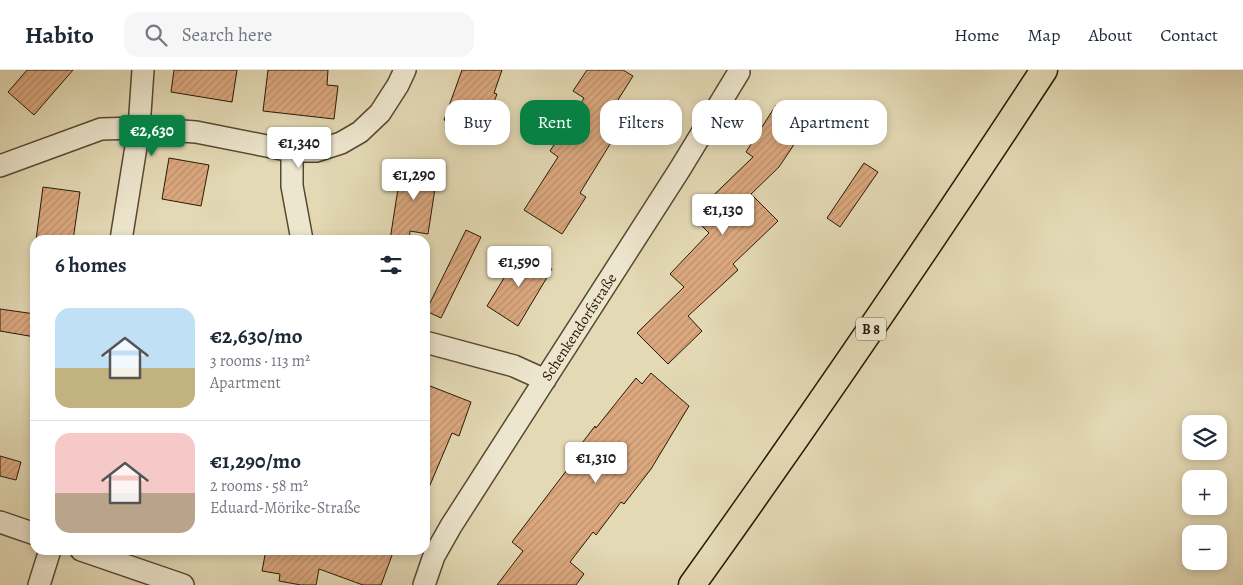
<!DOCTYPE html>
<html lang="en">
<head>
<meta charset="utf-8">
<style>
  body { margin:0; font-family:Alegreya,serif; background:#f6f6f7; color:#1f2937; height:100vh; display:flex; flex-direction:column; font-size:19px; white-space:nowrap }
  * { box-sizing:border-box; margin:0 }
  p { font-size:16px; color:#747a83 }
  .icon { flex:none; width:28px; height:28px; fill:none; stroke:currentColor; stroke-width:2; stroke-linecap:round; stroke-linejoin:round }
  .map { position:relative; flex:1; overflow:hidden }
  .drawer { position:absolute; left:30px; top:165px; width:400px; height:320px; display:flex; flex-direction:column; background:#fff; border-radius:15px; box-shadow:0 2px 8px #0003 }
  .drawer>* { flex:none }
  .guide { position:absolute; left:445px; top:30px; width:475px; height:45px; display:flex; gap:10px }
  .tools { position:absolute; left:1182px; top:345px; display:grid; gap:10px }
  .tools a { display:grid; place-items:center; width:45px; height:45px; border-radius:10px; background:#fff; box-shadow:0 2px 8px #0003; font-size:25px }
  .price { position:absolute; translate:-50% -42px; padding:0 11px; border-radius:5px; background:#fff; color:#222; font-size:16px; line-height:32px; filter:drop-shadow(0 1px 2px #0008) }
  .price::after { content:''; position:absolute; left:50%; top:30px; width:15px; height:11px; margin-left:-8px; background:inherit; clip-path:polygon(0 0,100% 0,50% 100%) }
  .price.current { background:#0b8043; color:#fff }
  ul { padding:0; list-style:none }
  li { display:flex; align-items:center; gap:15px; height:125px; padding:0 25px }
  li+li { border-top:1px solid #e0e1e3 }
  li span { display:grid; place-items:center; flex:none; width:140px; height:100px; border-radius:15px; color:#555 }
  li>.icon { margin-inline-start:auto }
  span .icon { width:60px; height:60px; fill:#fffc; stroke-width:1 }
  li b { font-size:21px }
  h2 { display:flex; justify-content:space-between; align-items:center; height:60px; padding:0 25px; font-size:21px }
  .chip { padding:0 18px; border-radius:15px; background:#fff; box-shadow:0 2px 8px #0003; font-size:18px; line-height:45px }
  .chip.current { background:#0b8043; color:#fff }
  header { display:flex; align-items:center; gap:30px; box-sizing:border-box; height:70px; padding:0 25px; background:#fff; border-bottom:1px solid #e0e1e3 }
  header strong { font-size:24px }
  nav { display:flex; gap:28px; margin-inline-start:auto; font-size:18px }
  .search { width:350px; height:45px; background:#f6f6f7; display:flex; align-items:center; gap:12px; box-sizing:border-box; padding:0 18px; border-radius:15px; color:#747a83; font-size:19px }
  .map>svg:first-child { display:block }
</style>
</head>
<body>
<header>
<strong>Habito</strong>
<div class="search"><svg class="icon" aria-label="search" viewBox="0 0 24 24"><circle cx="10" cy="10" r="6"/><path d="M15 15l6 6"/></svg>Search here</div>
<nav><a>Home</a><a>Map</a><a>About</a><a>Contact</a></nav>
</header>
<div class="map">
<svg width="1243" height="515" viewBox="0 0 1243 515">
  <defs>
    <pattern id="building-hatch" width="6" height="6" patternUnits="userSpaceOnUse" patternTransform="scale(1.25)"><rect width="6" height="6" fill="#dba87f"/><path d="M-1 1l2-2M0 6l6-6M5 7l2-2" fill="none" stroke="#bc906c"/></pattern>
  </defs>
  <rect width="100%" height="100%" fill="#e3d9b4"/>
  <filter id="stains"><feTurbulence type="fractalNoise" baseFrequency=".004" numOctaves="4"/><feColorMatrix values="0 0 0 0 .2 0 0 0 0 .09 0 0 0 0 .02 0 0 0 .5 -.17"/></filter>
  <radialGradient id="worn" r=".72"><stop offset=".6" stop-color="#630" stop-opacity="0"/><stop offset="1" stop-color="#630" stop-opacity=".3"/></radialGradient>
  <!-- building -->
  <path fill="url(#building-hatch)" stroke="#281904" d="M 27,0 L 73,0 L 34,45 L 8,22 Z
    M 174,0 L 237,0 L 232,32 L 171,22 Z
    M 268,0 L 328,0 L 327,15 L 338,16 L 334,49 L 263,41 Z
    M 462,0 L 502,0 L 494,23 L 497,24 L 482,64 L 444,50 Z
    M 587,0 L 623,0 L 633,6 L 601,57 L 615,66 L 580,123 L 586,127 L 562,164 L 524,140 L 558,87 L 550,81 L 584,28 L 573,21 Z
    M 776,35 L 807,55 L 779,97 L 751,124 L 778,151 L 733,194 L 738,200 L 688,246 L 702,261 L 668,294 L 637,263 L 684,217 L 670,204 L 709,163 L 692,146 L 753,87 L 746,82 Z
    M 169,88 L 209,95 L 201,136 L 162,129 Z
    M 402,93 L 438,99 L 428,164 L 410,161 L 409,170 L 390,170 Z
    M 864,93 L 878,102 L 840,157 L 827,148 Z
    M 43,117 L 80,122 L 73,170 L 36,170 Z
    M 466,160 L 481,167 L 441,248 L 426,241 Z
    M 521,180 L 552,199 L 518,256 L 487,236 Z
    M 0,239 L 35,244 L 35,267 L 0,261 Z
    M 651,303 L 689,336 L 651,399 L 624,434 L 621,432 L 596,465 L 593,462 L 570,492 L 584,504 L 576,515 L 497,515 L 523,481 L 512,472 L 573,392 L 570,389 L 595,356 L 596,358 L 636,308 L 642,314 Z
    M 425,314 L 471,332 L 459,366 L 452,363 L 425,427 Z
    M 0,386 L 21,392 L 16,410 L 0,406 Z
    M 266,480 L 394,480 L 381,515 L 363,515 L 319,499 L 316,515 L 301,515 L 279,511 L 280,504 L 262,501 Z"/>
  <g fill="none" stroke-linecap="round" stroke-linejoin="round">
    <defs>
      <path id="minor" d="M 292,81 L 292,116 L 302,170
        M 0,96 L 101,59 L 139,58 L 196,62 L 292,81 L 316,81 L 341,73 L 360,62 L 380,43 L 398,15 L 405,0
        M 121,170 L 139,58 L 143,0
        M 425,272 L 514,296 L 545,310
        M 0,452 L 35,464
        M 81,480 L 183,515
        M 39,515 L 50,480
        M 424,515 L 434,486 L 451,456 L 680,99 L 739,2"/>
      <path id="major" d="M 692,515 C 813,346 930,174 1044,0"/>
    </defs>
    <!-- minor casing -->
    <use href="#minor" stroke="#574930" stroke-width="24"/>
    <!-- major casing -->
    <use href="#major" stroke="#281904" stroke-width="29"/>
    <!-- minor -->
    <use href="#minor" stroke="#ede6ce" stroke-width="21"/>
    <!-- major -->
    <use href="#major" stroke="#e3d9b4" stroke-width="26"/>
  </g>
  <g text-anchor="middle" stroke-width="4.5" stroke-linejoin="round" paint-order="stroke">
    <!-- shield labels -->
    <rect fill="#ede6ce" stroke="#635641" stroke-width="1" x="856" y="247.5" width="30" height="23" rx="4"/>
    <g font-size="14" font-weight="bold" fill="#281904">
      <text x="871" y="264">B 8</text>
    </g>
    <!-- street labels -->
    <g font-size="15" fill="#281904" stroke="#ede6ce">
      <text transform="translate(579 257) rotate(-57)" y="5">Schenkendorfstraße</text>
    </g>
  </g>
  <rect width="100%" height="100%" filter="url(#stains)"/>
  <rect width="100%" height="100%" fill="url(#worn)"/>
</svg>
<div class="tools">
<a><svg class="icon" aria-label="layers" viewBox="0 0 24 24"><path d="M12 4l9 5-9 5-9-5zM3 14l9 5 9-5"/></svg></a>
<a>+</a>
<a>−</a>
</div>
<b class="price current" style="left:152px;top:87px">€2,630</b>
<b class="price" style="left:299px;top:99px">€1,340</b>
<b class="price" style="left:414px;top:131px">€1,290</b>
<b class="price" style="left:723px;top:166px">€1,130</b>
<b class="price" style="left:519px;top:218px">€1,590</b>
<b class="price" style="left:596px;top:414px">€1,310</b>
<div class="guide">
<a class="chip">Buy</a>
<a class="chip current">Rent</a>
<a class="chip">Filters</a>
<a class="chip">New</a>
<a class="chip">Apartment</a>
</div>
<section class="drawer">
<h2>6 homes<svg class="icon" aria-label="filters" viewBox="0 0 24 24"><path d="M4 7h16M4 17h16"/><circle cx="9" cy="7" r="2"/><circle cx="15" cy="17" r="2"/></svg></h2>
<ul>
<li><span style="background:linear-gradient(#bfe0f5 60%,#c2b280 0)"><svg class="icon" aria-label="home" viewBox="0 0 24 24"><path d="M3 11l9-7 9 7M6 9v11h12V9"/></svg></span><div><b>€2,630/mo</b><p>3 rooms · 113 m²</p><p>Apartment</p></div></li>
<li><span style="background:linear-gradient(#f6c9c9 60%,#b9a48a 0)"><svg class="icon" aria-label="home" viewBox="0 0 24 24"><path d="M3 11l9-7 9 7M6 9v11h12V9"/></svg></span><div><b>€1,290/mo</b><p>2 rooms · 58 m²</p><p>Eduard-Mörike-Straße</p></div></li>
</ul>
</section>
</div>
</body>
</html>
